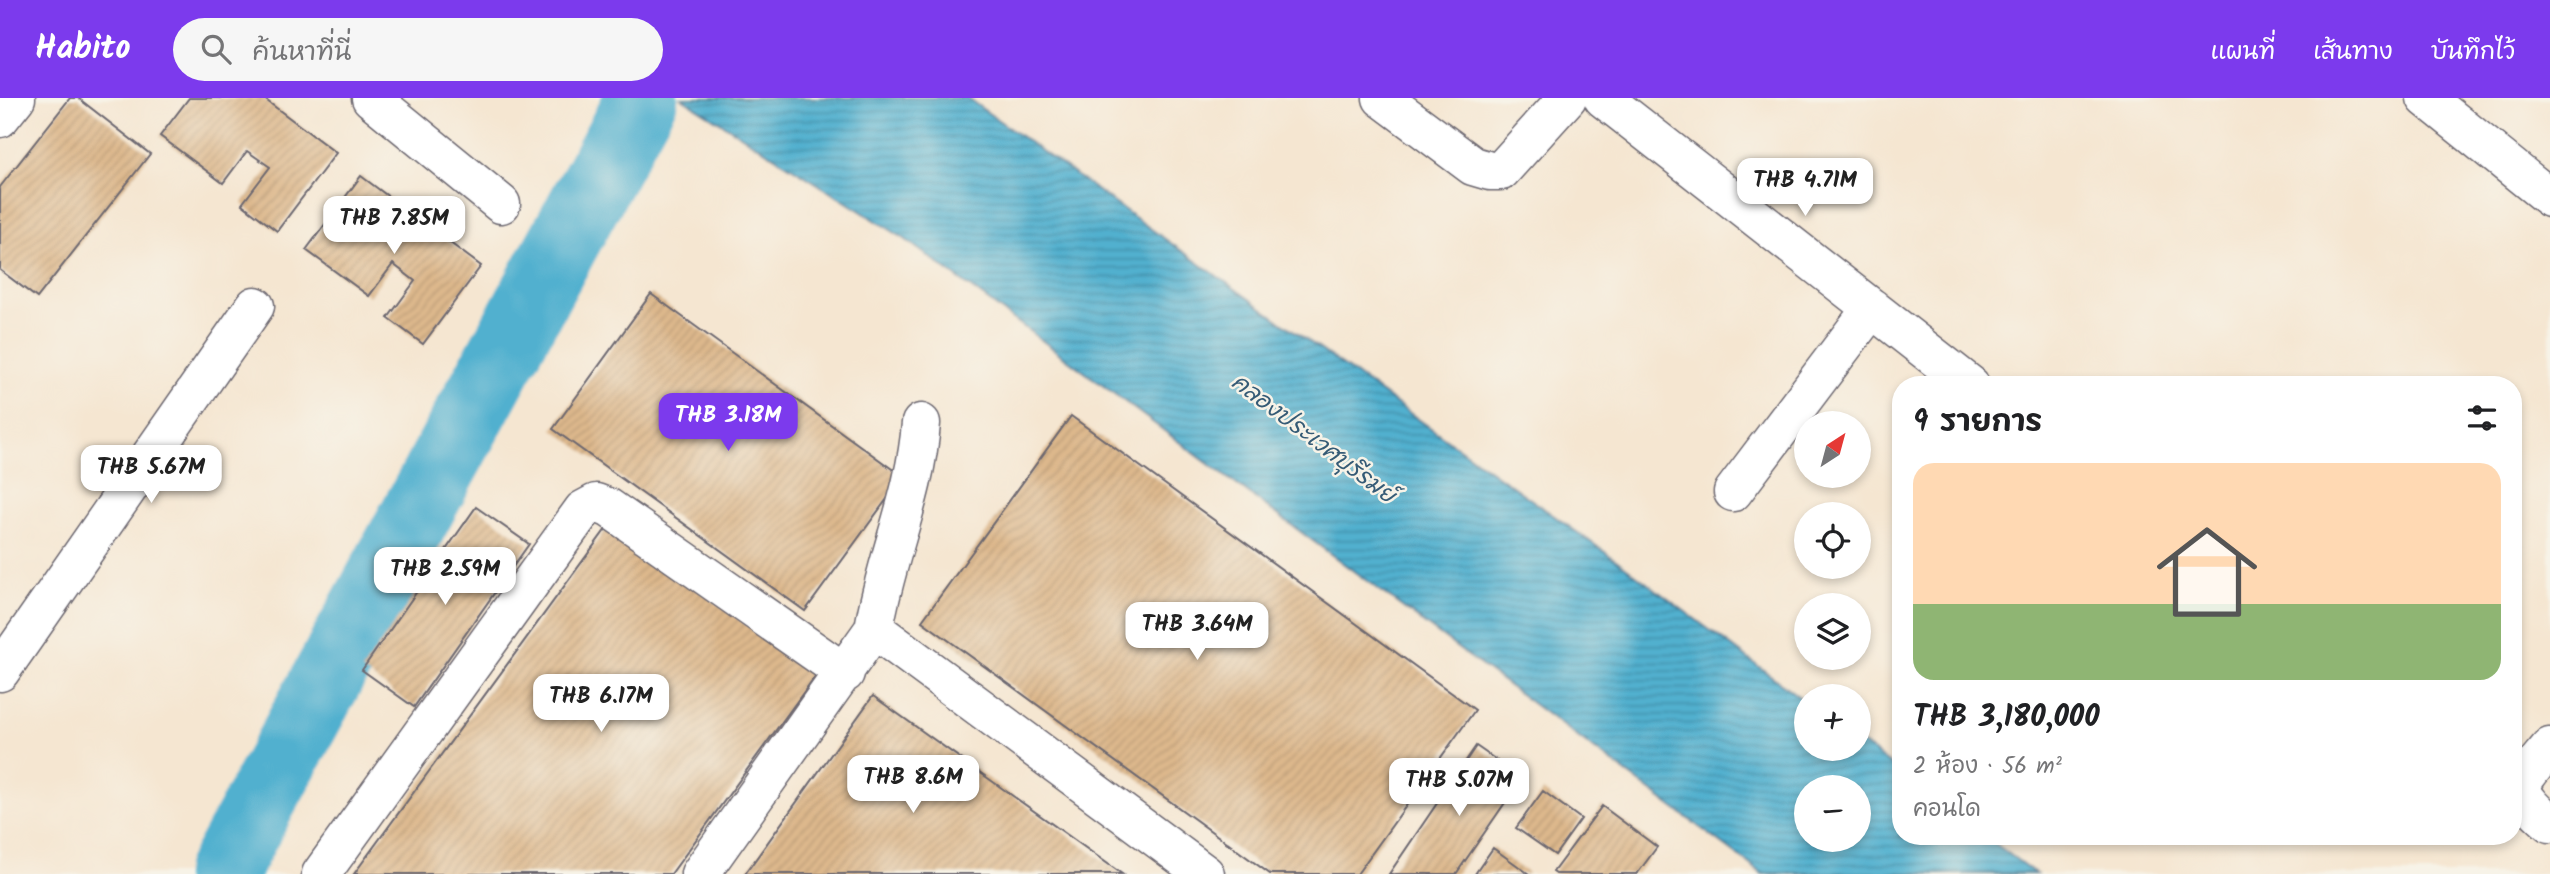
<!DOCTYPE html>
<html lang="th">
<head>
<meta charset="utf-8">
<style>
  body { margin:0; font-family:Kalam,"Playpen Sans Thai",sans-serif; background:#f6f6f6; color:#202124; height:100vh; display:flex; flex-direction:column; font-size:26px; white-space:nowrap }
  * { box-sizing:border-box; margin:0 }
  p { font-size:23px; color:#757577 }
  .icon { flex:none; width:38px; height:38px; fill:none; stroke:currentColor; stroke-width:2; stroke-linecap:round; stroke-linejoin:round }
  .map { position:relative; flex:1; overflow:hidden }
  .panel { position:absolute; left:1892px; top:278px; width:630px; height:469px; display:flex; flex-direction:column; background:#fff; border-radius:28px; box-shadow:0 4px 10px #0003 }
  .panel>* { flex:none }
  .needle { width:46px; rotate:36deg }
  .buttons { position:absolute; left:1794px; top:313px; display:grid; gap:14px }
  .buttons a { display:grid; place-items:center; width:77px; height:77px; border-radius:50%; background:#fff; box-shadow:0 4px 10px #0003; font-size:35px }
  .price { position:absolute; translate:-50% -60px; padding:0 16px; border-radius:14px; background:#fff; color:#222; font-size:23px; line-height:46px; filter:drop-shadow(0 2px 4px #0008) }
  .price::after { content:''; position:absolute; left:50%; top:42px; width:21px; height:16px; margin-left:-10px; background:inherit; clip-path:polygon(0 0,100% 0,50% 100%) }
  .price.current { background:#7c3aed; color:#fff }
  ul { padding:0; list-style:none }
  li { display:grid; align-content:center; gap:14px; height:371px; padding:0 21px }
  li+li { border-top:2px solid #e0e0e0 }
  li span { display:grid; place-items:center; height:217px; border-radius:21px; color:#555 }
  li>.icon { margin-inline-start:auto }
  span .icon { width:126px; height:126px; fill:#fffc; stroke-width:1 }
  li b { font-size:30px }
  h2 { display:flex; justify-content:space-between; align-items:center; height:84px; padding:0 21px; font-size:30px }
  header { display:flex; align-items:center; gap:42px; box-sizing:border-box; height:98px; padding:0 35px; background:#7c3aed; color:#fff }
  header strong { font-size:33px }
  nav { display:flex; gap:38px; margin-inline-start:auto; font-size:24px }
  .search { width:490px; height:63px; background:#f6f6f6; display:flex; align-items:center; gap:18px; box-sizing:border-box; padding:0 24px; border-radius:38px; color:#757577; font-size:26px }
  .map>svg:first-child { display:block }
</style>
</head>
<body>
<header>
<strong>Habito</strong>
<div class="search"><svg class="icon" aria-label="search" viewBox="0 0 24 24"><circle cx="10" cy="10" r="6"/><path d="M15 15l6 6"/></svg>ค้นหาที่นี่</div>
<nav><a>แผนที่</a><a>เส้นทาง</a><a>บันทึกไว้</a></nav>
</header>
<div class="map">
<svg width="2550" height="776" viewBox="0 0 2550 776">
  <defs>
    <pattern id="water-rules" width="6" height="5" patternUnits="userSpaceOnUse" patternTransform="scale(1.75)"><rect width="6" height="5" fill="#51b0cf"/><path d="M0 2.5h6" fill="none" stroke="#438fa9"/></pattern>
    <pattern id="building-hatch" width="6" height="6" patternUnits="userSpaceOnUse" patternTransform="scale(1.75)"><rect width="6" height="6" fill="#ddb88c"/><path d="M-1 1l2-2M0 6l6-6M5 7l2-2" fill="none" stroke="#bd9e7a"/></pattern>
  </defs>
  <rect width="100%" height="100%" fill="#f7f3e8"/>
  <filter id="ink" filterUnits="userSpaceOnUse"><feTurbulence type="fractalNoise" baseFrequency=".0143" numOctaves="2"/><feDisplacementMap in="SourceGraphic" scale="14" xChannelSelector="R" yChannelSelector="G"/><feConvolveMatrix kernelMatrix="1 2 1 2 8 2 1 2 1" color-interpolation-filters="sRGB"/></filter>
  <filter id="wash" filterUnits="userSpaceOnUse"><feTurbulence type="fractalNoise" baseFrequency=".00686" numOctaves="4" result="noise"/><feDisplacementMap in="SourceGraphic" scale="28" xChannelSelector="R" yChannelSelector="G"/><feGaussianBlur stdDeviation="1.57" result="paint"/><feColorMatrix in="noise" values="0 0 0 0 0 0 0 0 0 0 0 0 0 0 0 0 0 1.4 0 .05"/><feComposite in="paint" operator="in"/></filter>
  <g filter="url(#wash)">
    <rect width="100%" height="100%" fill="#f5e6d1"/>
    <!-- water -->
    <path fill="url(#water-rules)" stroke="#3a6985" stroke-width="2" fill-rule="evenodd" d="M 682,0 L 967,0 L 1616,462 L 1806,604 L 1806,651 L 1858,651 L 1859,643 L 1900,674 L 1900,738 L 1986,739 L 2036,776 L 1763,776 L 905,141 ZM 1806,690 L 1858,690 L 1858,742 L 1806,742 Z"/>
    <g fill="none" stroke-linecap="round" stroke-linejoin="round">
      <!-- river -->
      <path stroke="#51b0cf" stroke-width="72" d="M 221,776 L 642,0"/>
    </g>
    <g id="blocks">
      <!-- building -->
      <path fill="url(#building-hatch)" d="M 70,0 L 78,0 L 150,56 L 37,200 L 0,172 L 0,89 Z
        M 189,0 L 263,0 L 336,55 L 277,133 L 242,106 L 270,69 L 247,53 L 223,85 L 160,38 Z
        M 361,78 L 481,168 L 423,246 L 388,220 L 415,183 L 393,166 L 369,198 L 306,152 Z
        M 651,196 L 903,379 L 805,513 L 553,331 Z
        M 1071,318 L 1475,612 L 1357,776 L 1270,776 L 922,523 Z
        M 476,409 L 529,446 L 414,609 L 362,572 Z
        M 609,427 L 816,577 L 671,776 L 354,776 Z
        M 873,598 L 1122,776 L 745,776 Z
        M 1476,648 L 1522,680 L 1456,776 L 1389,776 Z
        M 1543,693 L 1581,721 L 1555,757 L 1516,730 Z
        M 1602,708 L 1657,749 L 1637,776 L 1556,776 L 1553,774 Z
        M 1493,750 L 1529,776 L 1475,776 Z"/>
    </g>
  </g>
  <g filter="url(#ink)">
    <use href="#blocks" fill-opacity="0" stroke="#6c6770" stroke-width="2"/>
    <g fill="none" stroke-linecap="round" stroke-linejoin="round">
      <defs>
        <path id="minor" d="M 371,0 L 501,106
          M 1382,0 L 1473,68 L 1490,73 L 1501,73 L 1567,0
          M 1603,0 L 1970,287
          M 2426,0 L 2550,100
          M 0,20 L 16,0
          M 1733,394 L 1872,210
          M 874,531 L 1205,776
          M 0,574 L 255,208
          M 2550,649 C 2518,688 2509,689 2550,725
          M 321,776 L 583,412 L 596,405 L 609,410 L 845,575
          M 700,776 L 874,531 C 885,461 916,397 921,325"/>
      </defs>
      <!-- minor casing -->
      <use href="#minor" stroke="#6c6770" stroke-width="41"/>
      <!-- minor -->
      <use href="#minor" stroke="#fff" stroke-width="38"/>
    </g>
  </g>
  <g text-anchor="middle" stroke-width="5" stroke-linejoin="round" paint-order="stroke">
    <!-- water labels -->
    <g font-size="23" font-style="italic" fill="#355b76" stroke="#f7f3e8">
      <text transform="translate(1314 340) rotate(37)" y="8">คลองประเวศบุรีรมย์</text>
    </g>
  </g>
</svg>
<div class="buttons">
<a><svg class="needle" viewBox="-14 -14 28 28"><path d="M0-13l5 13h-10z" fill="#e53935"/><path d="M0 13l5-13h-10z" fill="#757577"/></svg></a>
<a><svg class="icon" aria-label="locate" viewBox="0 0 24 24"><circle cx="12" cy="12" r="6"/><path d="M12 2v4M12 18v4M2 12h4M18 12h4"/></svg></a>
<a><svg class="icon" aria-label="layers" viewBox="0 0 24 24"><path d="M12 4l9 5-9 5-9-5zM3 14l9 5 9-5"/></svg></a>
<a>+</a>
<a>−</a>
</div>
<b class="price" style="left:1805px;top:120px">THB 4.71M</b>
<b class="price" style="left:394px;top:158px">THB 7.85M</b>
<b class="price current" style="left:728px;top:355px">THB 3.18M</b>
<b class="price" style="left:151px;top:407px">THB 5.67M</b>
<b class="price" style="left:445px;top:509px">THB 2.59M</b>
<b class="price" style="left:1197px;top:564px">THB 3.64M</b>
<b class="price" style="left:601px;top:636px">THB 6.17M</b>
<b class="price" style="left:913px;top:717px">THB 8.6M</b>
<b class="price" style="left:1459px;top:720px">THB 5.07M</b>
<section class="panel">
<h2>9 รายการ<svg class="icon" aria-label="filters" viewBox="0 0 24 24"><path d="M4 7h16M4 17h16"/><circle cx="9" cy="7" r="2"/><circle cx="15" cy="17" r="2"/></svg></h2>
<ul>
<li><span style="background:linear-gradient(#ffd9b3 65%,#8fb573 0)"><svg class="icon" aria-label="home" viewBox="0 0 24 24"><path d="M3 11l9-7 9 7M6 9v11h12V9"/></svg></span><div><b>THB 3,180,000</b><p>2 ห้อง · 56 m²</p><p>คอนโด</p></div></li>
</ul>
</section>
</div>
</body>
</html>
